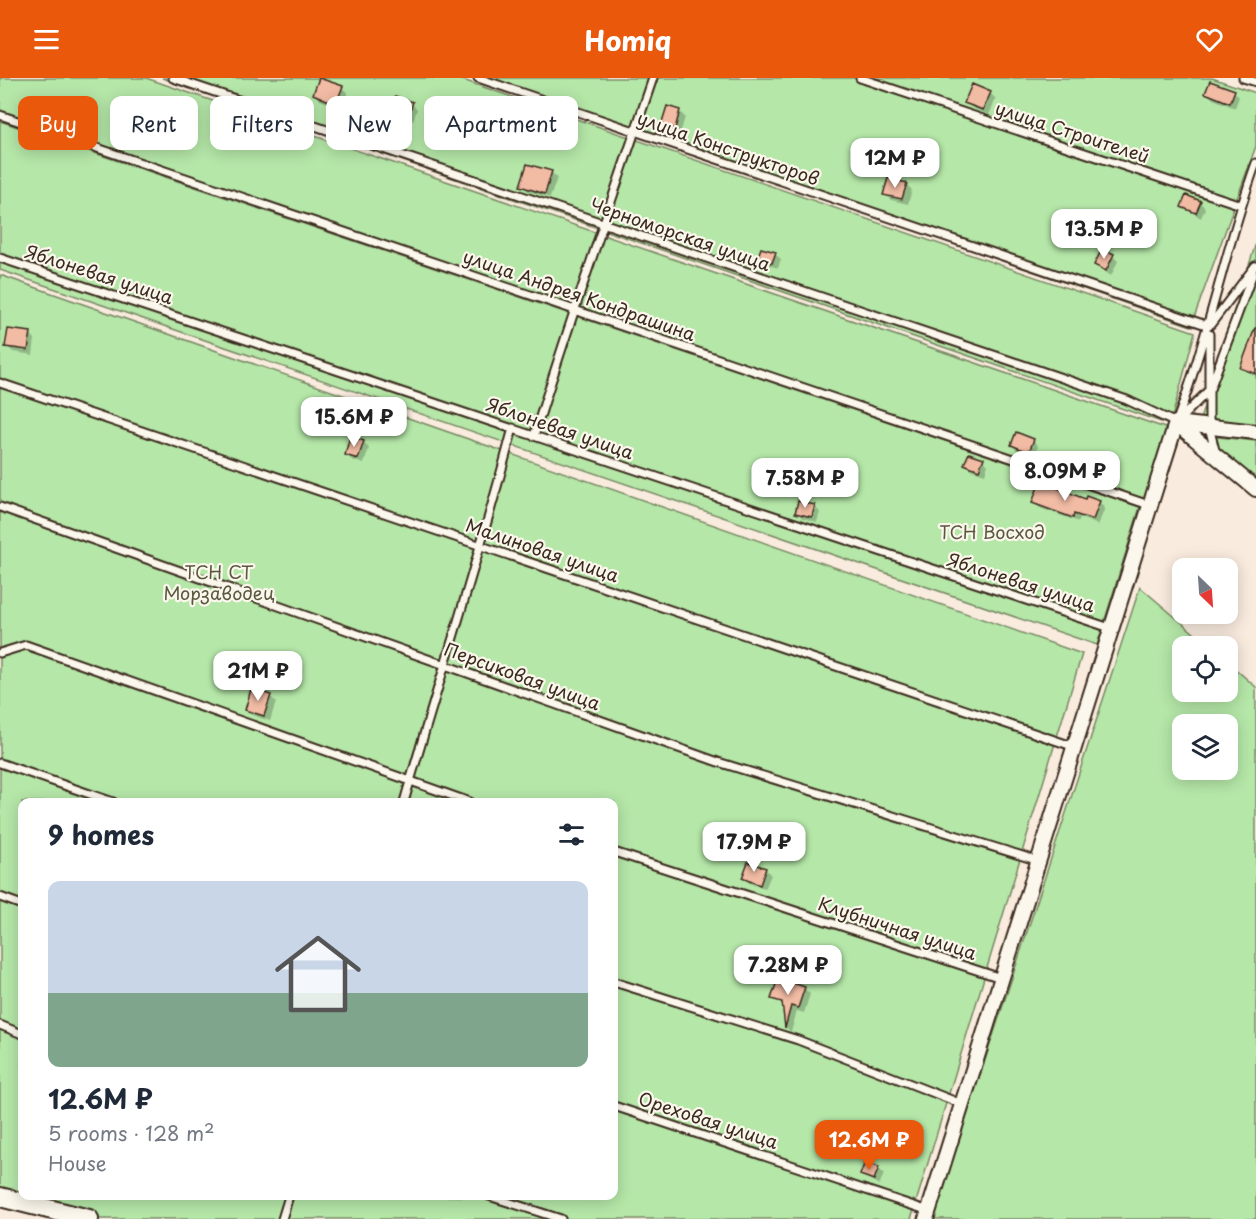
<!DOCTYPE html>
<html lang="en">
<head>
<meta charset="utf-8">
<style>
  body { margin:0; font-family:"Playpen Sans",sans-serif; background:#f6f6f7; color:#1f2937; height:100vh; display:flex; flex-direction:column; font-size:22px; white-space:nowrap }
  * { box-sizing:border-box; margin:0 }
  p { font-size:20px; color:#747a83 }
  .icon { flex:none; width:33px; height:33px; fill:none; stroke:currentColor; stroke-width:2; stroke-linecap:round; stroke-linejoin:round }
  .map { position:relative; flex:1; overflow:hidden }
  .details { position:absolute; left:18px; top:720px; width:600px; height:402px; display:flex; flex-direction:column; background:#fff; border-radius:12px; box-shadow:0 3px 15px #0003 }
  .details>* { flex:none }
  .hud { position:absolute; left:18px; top:18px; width:600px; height:54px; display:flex; gap:12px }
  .needle { width:39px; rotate:155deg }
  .buttons { position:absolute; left:1172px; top:480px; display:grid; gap:12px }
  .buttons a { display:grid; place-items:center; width:66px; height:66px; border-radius:12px; background:#fff; box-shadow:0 3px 15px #0003; font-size:30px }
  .price { position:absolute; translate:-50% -51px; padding:0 14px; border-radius:12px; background:#fff; color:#222; font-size:20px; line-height:39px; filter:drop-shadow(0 2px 3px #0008) }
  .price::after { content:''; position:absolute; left:50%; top:36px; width:18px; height:14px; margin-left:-9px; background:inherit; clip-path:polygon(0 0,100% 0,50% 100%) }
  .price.active { background:#ea580c; color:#fff }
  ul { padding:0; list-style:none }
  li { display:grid; align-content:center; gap:12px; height:318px; padding:0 30px }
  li+li { border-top:2px solid #e0e1e3 }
  li span { display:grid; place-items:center; height:186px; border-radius:12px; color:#555 }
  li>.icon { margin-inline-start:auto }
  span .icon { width:108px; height:108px; fill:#fffc; stroke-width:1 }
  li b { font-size:26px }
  h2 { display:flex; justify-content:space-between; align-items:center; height:72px; padding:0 30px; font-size:26px }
  .tag { padding:0 21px; border-radius:12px; background:#fff; box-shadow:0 3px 15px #0003; font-size:21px; line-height:54px }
  .tag.active { background:#ea580c; color:#fff }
  header { display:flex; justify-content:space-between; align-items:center; height:78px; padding:0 30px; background:#ea580c; color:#fff; font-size:27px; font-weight:700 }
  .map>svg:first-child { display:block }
</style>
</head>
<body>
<header><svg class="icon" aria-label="menu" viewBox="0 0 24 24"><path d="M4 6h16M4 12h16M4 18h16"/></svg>Homiq<svg class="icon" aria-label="heart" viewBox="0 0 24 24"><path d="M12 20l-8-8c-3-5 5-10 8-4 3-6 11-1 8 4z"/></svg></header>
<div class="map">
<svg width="1256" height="1141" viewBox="0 0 1256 1141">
  <rect width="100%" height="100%" fill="#f9ebde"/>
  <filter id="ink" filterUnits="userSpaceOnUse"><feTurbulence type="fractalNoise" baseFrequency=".0167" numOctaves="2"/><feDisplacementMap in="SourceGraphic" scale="12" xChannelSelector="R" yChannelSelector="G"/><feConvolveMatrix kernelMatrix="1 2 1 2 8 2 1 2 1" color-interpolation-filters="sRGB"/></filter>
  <g filter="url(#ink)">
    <!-- green -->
    <path fill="#b5e7a8" stroke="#788863" stroke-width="1.5" fill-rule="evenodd" d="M 0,0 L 146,0 L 1168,351 L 1145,424 L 0,34 Z
      M 162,0 L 457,0 L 1195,254 L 1170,347 Z
      M 475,0 L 1212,0 L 1256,15 L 1256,68 L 1191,248 Z
      M 0,43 L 1140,429 L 1097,567 L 0,192 Z
      M 1256,165 L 1256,361 L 1196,354 Z
      M 0,197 L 1082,576 L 911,1141 L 46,1141 L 0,1129 ZM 22,724 L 614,724 L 614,1118 L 22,1118 Z
      M 1198,357 L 1256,363 L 1256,405 Z
      M 1140,509 L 1209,568 L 1182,568 L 1182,614 L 1227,614 L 1227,584 L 1256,609 L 1256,1141 L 933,1141 ZM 1227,646 L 1227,692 L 1182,692 L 1182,646 Z"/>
    <!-- shadow -->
    <path fill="#0003" d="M 342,10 L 348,15 L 342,31 L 320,22 L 314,16 Z
      M 1234,13 L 1239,19 L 1235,30 L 1213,21 L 1207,15 Z
      M 990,15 L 996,21 L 989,37 L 972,30 L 966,24 Z
      M 412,26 L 417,31 L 413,43 L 397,37 L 392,32 Z
      M 679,33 L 685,39 L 680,56 L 669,52 L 663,47 Z
      M 551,94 L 557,100 L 550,120 L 528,113 L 522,107 Z
      M 906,106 L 912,112 L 908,126 L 891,122 L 885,116 Z
      M 1200,124 L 1205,130 L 1201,140 L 1183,129 Z
      M 775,176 L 781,181 L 778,190 L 765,186 L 759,180 Z
      M 1113,178 L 1118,183 L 1111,198 L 1096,187 Z
      M 30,255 L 35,261 L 33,277 L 13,274 L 7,268 Z
      M 1256,273 L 1256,298 L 1242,289 Z
      M 1033,362 L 1038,368 L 1034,379 L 1018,373 L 1012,367 Z
      M 363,364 L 369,370 L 364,386 L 352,382 L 346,377 Z
      M 983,381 L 988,387 L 985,396 L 972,392 L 966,386 Z
      M 788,401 L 794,407 L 790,419 L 776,414 L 770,408 Z
      M 1086,423 L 1099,424 L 1105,430 L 1098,447 L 1080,440 L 1079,444 L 1040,430 L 1034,425 Z
      M 814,428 L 820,434 L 817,444 L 803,440 L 797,434 Z
      M 270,618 L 276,624 L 270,643 L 252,637 L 246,631 Z
      M 765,791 L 771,797 L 765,811 L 749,805 L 744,800 Z
      M 804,910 L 810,916 L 804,935 L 797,933 L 791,954 L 786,949 L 784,927 L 773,920 Z
      M 878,1090 L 884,1096 L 879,1107 L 862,1097 Z"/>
    <!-- building -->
    <path fill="#f1bba4" stroke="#3b2a1e" stroke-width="1.5" d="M 319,0 L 343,8 L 336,26 L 313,16 Z
      M 1210,3 L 1235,12 L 1230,25 L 1205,15 Z
      M 972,6 L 991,14 L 983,32 L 964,25 Z
      M 395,18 L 413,24 L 408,38 L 390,32 Z
      M 667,28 L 680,32 L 675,51 L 661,47 Z
      M 527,86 L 552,93 L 545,116 L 520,108 Z
      M 888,100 L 907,105 L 902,121 L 883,117 Z
      M 1186,117 L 1201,123 L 1196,135 L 1181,129 Z
      M 761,170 L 776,174 L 772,185 L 757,181 Z
      M 1102,171 L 1114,176 L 1106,193 L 1094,187 Z
      M 1255,250 L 1256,250 L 1256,296 L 1240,290 Z
      M 8,251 L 31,254 L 28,272 L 5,269 Z
      M 1016,354 L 1034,361 L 1029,374 L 1011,367 Z
      M 350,358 L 364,363 L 358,381 L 345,377 Z
      M 969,375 L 984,380 L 979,392 L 964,386 Z
      M 773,394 L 789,400 L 784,414 L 768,409 Z
      M 1040,403 L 1085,421 L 1086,418 L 1100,423 L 1093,442 L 1074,436 L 1073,440 L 1032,425 Z
      M 798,423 L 815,427 L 812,439 L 795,435 Z
      M 251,611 L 271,617 L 264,638 L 245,632 Z
      M 748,784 L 766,790 L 760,807 L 742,800 Z
      M 778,900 L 805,909 L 798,930 L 791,928 L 785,950 L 782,924 L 771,921 Z
      M 865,1084 L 879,1089 L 874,1102 L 860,1097 Z"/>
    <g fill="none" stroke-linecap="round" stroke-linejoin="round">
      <defs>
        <path id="lane" d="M 173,0 L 1127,322 L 1176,345
          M 478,0 L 1209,248
          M 860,0 L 1241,127
          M 1243,0 L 1256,4
          M 0,37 L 1149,427
          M 0,180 L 1110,550
          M 1211,246 L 1255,188
          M 1209,256 L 1209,349 L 1216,376
          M 0,305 L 1075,669
          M 1178,343 L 1210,311 L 1253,195
          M 1176,345 C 1208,260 1225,171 1256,85
          M 534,358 C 571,238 613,119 653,0
          M 0,429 L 718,684 L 1039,783
          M 0,575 L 26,567 L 470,724
          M 0,685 L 113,724
          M 404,724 C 440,600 480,476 513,350
          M 614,774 L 1001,900
          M 0,819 L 22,827
          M 614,904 L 798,962 L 962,1026
          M 0,947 L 22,956
          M 614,1028 L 929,1133
          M 489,1118 L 561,1141
          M 282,1141 L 289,1118"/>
        <path id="street" d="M 1176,345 L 1256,411
          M 1176,345 L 1256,354
          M 926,1141 L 1176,345"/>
        <path id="secondary" d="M 0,1119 L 89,1141"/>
      </defs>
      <!-- lane casing -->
      <use href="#lane" stroke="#3b2a1e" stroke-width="11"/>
      <!-- street casing -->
      <use href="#street" stroke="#3b2a1e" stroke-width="18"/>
      <!-- secondary casing -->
      <use href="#secondary" stroke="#3b2a1e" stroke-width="22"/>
      <!-- lane -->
      <use href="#lane" stroke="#fbf7ec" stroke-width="7"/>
      <!-- street -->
      <use href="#street" stroke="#fbf7ec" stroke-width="14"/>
      <!-- secondary -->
      <use href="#secondary" stroke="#fbf7ec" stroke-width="18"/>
    </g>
  </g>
  <g text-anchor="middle" stroke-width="4.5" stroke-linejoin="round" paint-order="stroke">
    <!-- street labels -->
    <g font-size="18" fill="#3b2a1e" stroke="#fbf7ec">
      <text transform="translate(1072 55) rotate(18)" y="6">улица Строителей</text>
      <text transform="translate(728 71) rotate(19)" y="6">улица Конструкторов</text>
      <text transform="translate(680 157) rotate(19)" y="6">Черноморская улица</text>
      <text transform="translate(99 197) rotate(18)" y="6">Яблоневая улица</text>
      <text transform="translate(579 218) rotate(19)" y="6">улица Андрея Кондрашина</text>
      <text transform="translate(560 351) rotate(19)" y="6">Яблоневая улица</text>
      <text transform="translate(542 473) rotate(19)" y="6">Малиновая улица</text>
      <text transform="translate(1021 505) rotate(18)" y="6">Яблоневая улица</text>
      <text transform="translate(522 599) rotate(20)" y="6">Персиковая улица</text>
      <text transform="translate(897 851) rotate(18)" y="6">Клубничная улица</text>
      <text transform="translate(708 1043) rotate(18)" y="6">Ореховая улица</text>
    </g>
    <!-- park labels -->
    <g font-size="18" fill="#5a5940" stroke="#fbf7ec">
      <text x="992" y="461">ТСН Восход</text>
      <text x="219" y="501">ТСН СТ<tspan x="219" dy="21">Морзаводец</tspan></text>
    </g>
  </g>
</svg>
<div class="buttons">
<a><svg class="needle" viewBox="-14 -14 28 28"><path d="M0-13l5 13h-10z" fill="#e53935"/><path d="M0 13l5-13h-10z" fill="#747a83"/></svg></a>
<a><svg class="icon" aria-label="locate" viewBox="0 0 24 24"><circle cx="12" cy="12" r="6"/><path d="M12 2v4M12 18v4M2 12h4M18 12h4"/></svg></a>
<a><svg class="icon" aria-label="layers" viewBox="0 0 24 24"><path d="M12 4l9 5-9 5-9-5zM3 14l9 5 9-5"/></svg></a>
</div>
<b class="price" style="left:895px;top:111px">12M ₽</b>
<b class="price" style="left:1104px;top:182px">13.5M ₽</b>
<b class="price" style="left:354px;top:370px">15.6M ₽</b>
<b class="price" style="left:1065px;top:424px">8.09M ₽</b>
<b class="price" style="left:805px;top:431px">7.58M ₽</b>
<b class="price" style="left:258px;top:624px">21M ₽</b>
<b class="price" style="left:754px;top:795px">17.9M ₽</b>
<b class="price" style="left:788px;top:918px">7.28M ₽</b>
<b class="price active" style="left:869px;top:1093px">12.6M ₽</b>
<div class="hud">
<a class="tag active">Buy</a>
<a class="tag">Rent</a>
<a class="tag">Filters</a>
<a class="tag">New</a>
<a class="tag">Apartment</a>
</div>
<section class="details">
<h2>9 homes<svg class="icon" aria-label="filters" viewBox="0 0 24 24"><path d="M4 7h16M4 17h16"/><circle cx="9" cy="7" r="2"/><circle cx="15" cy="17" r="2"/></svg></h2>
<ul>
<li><span style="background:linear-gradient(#c9d6e8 60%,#7fa58c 0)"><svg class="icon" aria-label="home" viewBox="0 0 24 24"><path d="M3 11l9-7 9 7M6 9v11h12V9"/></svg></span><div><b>12.6M ₽</b><p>5 rooms · 128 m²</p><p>House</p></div></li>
</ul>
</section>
</div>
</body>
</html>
